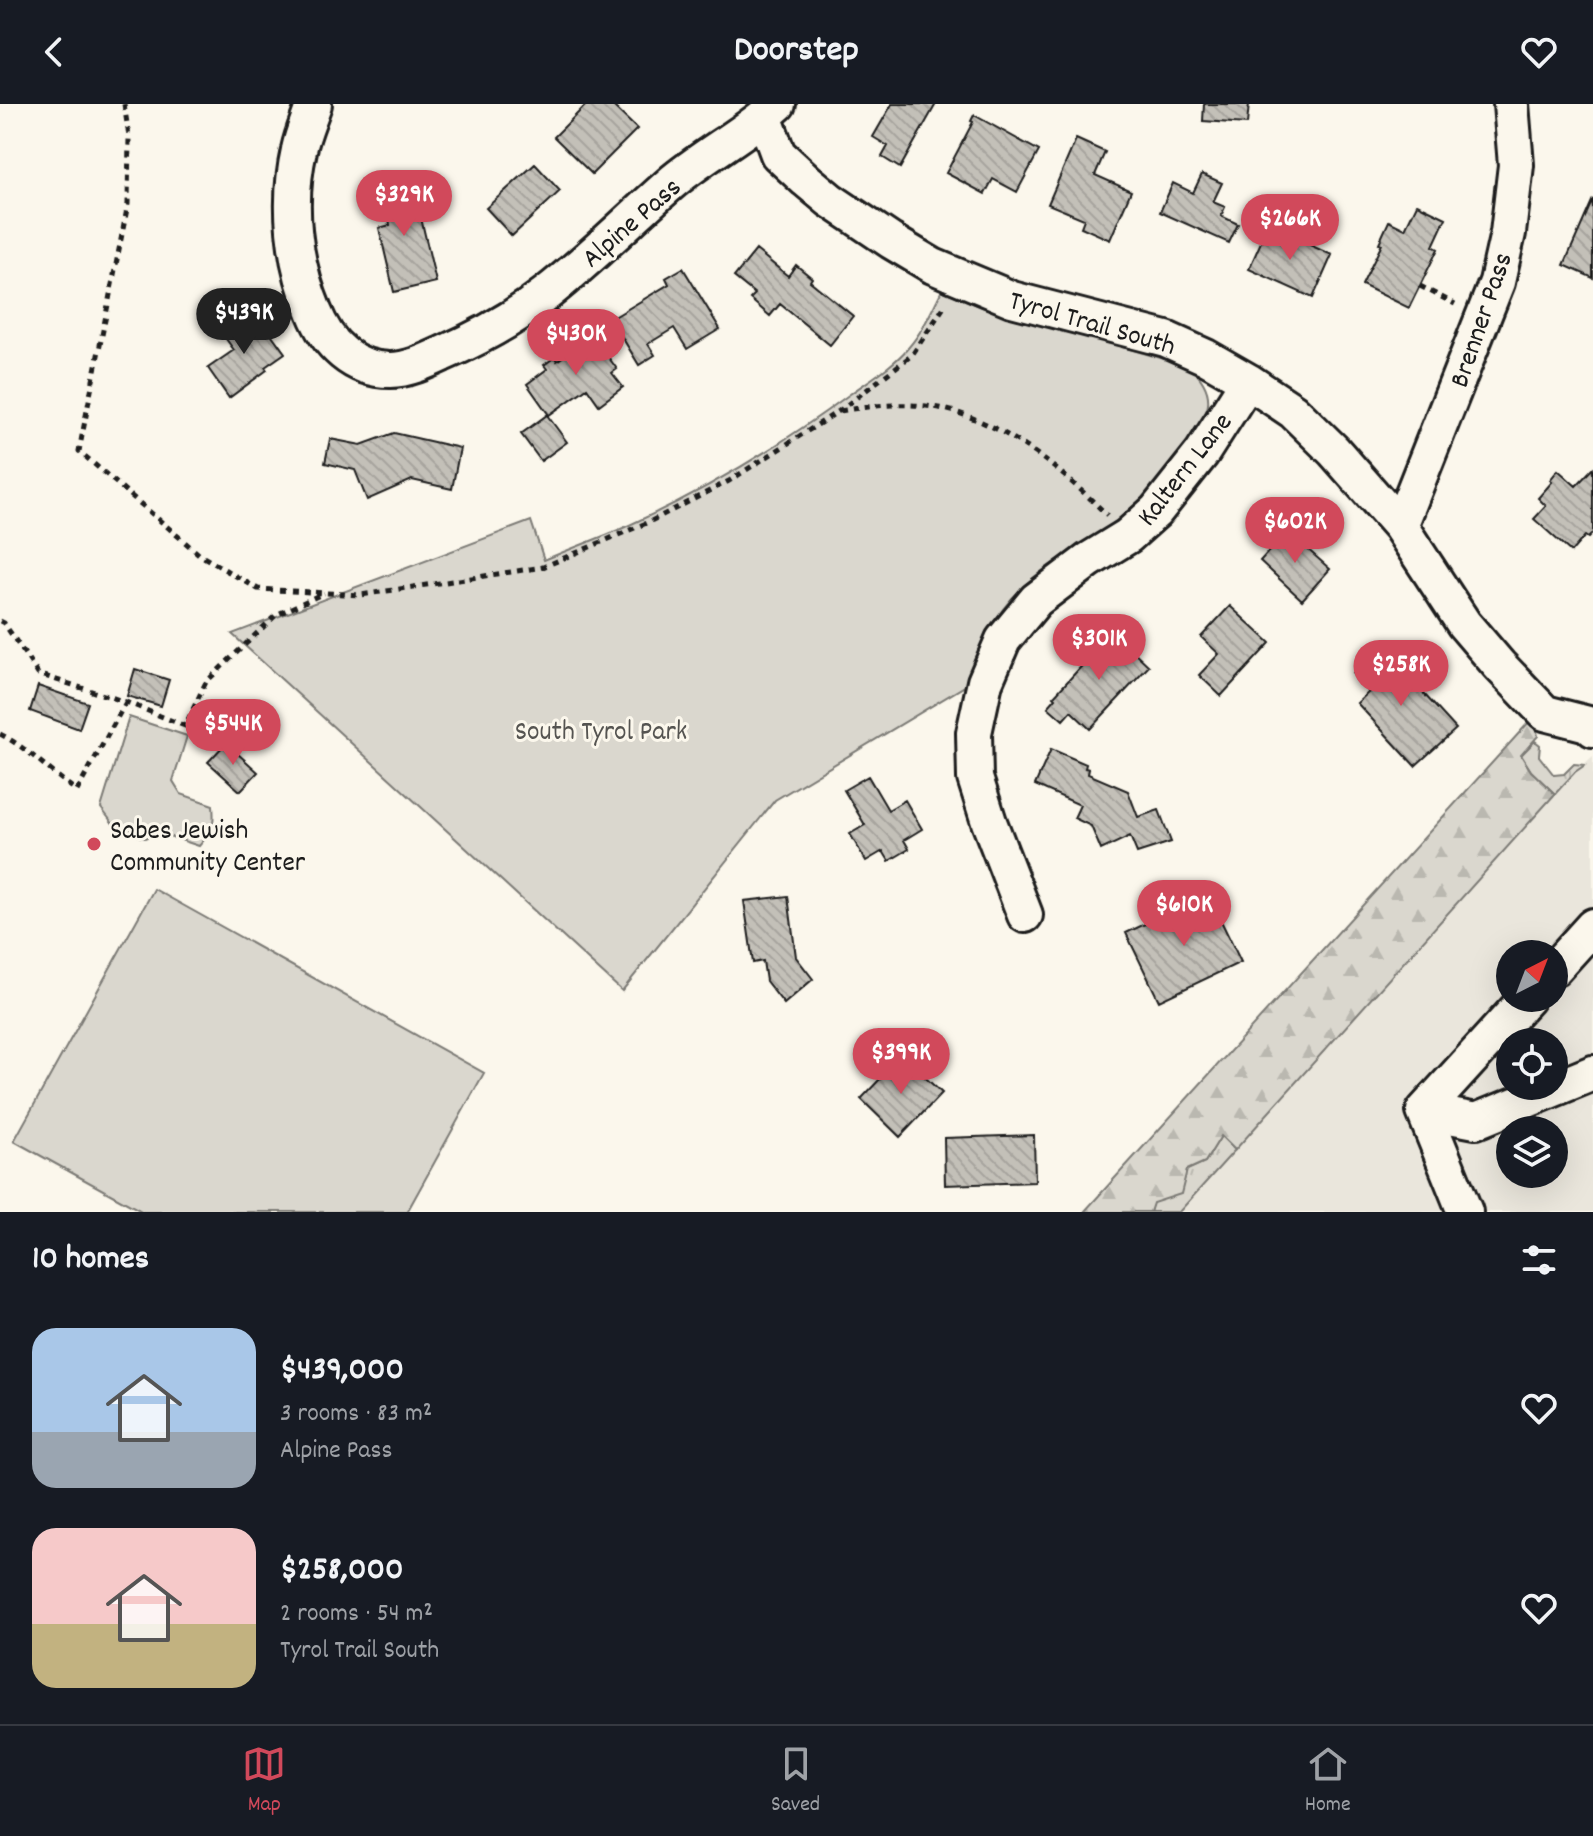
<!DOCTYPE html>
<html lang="en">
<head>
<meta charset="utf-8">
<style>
  body { margin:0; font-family:Dekko,sans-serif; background:#20242c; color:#f1f3f6; height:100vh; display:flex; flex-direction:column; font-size:30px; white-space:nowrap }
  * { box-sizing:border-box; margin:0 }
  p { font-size:26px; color:#9ea1a6 }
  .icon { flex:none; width:44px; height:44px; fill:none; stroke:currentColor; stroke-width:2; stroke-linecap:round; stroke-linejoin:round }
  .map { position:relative; height:1108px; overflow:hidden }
  .panel { display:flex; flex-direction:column; background:#171b24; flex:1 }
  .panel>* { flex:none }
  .needle { width:52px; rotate:42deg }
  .buttons { position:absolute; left:1496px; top:836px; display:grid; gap:16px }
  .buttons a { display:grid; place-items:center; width:72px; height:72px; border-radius:50%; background:#171b24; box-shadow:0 8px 32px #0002; font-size:40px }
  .price { position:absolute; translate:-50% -68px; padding:0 18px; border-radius:28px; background:#d1495b; color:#fff; font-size:26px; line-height:52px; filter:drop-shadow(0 2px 4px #0008) }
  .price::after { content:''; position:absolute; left:50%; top:48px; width:24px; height:18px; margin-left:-12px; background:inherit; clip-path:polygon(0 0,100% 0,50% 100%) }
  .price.on { background:#222; color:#fff }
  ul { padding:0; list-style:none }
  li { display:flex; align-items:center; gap:24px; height:200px; padding:0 32px }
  li span { display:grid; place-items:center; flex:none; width:224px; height:160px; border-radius:24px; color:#555 }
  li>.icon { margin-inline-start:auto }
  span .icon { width:96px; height:96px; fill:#fffc; stroke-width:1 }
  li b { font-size:34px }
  h2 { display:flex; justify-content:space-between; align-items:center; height:96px; padding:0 32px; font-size:34px }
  header { display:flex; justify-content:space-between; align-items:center; height:104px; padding:0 32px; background:#171b24; font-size:36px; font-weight:700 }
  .menu { display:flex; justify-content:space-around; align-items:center; height:112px; border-top:2px solid #363941; background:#171b24; font-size:22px; color:#9ea1a6 }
  .menu a { display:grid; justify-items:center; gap:4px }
  .menu .on { color:#d1495b }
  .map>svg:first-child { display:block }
</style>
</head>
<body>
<header><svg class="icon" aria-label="back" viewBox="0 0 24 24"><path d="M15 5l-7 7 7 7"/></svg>Doorstep<svg class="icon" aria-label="heart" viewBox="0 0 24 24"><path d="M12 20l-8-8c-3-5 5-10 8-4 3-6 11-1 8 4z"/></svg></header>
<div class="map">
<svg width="1593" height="1108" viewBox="0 0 1593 1108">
  <defs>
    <pattern id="grass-tufts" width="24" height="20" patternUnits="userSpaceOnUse" patternTransform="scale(2)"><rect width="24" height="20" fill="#dad7ce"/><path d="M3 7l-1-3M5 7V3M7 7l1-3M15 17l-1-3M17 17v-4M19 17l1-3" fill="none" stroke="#bab8b0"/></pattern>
    <pattern id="forest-firs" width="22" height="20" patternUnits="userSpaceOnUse" patternTransform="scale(2)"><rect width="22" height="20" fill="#dad7ce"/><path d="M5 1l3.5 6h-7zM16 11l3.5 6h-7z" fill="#bab8b0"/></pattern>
    <pattern id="building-back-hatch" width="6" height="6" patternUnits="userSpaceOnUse" patternTransform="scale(2)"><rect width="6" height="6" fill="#c3c0b8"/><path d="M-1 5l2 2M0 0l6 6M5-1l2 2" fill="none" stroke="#a7a49e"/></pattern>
  </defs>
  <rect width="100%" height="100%" fill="#fbf7ec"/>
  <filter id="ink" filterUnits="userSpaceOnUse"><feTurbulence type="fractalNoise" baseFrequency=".0125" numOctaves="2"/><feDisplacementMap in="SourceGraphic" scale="16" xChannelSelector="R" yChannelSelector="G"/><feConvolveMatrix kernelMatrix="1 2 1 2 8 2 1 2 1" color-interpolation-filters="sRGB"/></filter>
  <g filter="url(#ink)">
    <!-- built -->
    <path fill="#eae6dc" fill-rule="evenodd" d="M 1593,652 L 1593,1108 L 1179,1108 L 1575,668 ZM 1510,850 L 1554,850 L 1554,894 L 1510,894 ZM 1510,938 L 1554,938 L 1554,982 L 1510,982 ZM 1510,1026 L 1554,1026 L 1554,1070 L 1510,1070 Z"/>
    <!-- grass -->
    <path fill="url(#grass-tufts)" stroke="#7b7a75" stroke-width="2" d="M 1535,637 L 1540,641 L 1539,652 L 1554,671 L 1564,670 L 1574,660 L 1585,661 L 1575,668 L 1555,690 L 1531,667 L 1521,651 Z
      M 1221,1032 L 1235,1046 L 1179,1108 L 1150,1108 L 1152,1099 L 1187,1066 L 1205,1058 Z"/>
    <!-- forest -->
    <path fill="url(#forest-firs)" stroke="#7b7a75" stroke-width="2" d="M 1530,617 L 1536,623 L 1538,632 L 1521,651 L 1531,667 L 1555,690 L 1235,1046 L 1221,1032 L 1205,1058 L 1187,1066 L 1181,1090 L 1153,1099 L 1150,1108 L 1084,1108 Z"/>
    <!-- green -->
    <path fill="#dad7ce" stroke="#7b7a75" stroke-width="2" d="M 942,186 L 982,203 L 1189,262 C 1222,292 1207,312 1186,341 C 1164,371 1141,399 1111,421 C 1082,443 1047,459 1021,485 C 994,511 977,544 968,580 L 775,696 L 622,887 L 232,530 L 531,417 L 544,456 C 570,445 597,435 623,424 C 703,388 780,342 850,290 C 869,276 893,262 908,244 C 923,227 932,206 942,186 Z
      M 129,613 L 187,632 L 173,677 L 181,690 L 213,701 C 215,723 213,726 199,742 L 157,728 L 145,734 L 138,732 L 135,727 L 114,721 L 101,704 Z
      M 154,785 L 484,969 L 407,1108 L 143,1108 L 14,1037 Z"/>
    <!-- building -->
    <path fill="url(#building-back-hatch)" stroke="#1c1c1c" stroke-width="2" d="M 587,0 L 611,0 L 637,25 L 592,70 L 554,33 Z
      M 892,0 L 936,0 L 900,64 L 882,53 L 888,42 L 873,33 Z
      M 1204,0 L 1249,0 L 1247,20 L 1203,17 Z
      M 974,11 L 1039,47 L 1017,88 L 993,75 L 985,90 L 946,69 L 973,18 L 971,17 Z
      M 1076,35 L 1105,48 L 1095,71 L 1131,87 L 1110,136 L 1081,123 L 1084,115 L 1048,100 Z
      M 535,60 L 560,87 L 512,132 L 486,104 Z
      M 1202,70 L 1222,79 L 1213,98 L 1225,103 L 1221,112 L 1238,120 L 1229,139 L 1160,108 L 1173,79 L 1193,89 Z
      M 383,71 L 413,75 L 408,104 L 405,104 L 407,117 L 421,114 L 436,178 L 394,188 L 379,124 L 390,121 L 388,108 L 389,101 L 379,99 Z
      M 1593,95 L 1593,174 L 1564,161 Z
      M 1417,100 L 1446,114 L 1433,142 L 1438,145 L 1409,204 L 1362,181 L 1382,140 L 1379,139 L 1389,117 L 1405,125 Z
      M 1268,122 L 1332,151 L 1313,194 L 1249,165 Z
      M 756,146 L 788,172 L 796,161 L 812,174 L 810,177 L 853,212 L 830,241 L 780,200 L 770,212 L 750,195 L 755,190 L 734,173 Z
      M 683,164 L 720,225 L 687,245 L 674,224 L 648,240 L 655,251 L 639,261 L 611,215 L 669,180 L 666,174 Z
      M 237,210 L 250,230 L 264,220 L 285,249 L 265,263 L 267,266 L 229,294 L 208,264 L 234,246 L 218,224 Z
      M 592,231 L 617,265 L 612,269 L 623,283 L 599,301 L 587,284 L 549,311 L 527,280 L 547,265 L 544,261 L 555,253 L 557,257 Z
      M 547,311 L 567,338 L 541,357 L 521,330 Z
      M 394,329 L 460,344 L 452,385 L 412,376 L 367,396 L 355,366 L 325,359 L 330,335 L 361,341 Z
      M 1593,364 L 1593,429 L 1588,434 L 1585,432 L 1571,448 L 1534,415 L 1546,402 L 1538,394 L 1552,378 L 1550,376 L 1558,366 L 1576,382 Z
      M 1287,427 L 1330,465 L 1302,496 L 1260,457 Z
      M 1230,502 L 1270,539 L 1221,592 L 1199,571 L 1219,550 L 1201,533 Z
      M 1113,528 L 1149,562 L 1090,625 L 1071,607 L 1063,616 L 1048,603 L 1056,594 L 1054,592 Z
      M 1382,544 L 1456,625 L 1415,662 L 1357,599 L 1369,588 L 1353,570 Z
      M 135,565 L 169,576 L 161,602 L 127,592 Z
      M 38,582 L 88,599 L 79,625 L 30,607 Z
      M 226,639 L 258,668 L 240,687 L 208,658 Z
      M 1051,645 L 1086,660 L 1085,664 L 1089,665 L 1088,670 L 1128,687 L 1138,713 L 1159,706 L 1171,738 L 1137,749 L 1130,732 L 1101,746 L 1091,722 L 1074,714 L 1080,701 L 1035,681 Z
      M 868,672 L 888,706 L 905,696 L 922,725 L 904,736 L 909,745 L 889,757 L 883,747 L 866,757 L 850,730 L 865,721 L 844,686 Z
      M 1208,790 L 1241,858 L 1159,897 L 1126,829 Z
      M 788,792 L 796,853 L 813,875 L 784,900 L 766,877 L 763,857 L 753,859 L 744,797 Z
      M 902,952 L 942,989 L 900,1033 L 861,995 Z
      M 1034,1031 L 1035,1078 L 945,1081 L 944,1034 Z"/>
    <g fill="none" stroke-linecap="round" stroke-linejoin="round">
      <defs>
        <path id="minor" d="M 314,0 C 309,15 302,31 299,46 C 287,99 293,157 314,207 C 327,240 353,266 390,266 C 408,266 427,257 442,250 C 479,234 515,214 547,189 C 590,155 629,116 670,80 C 699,55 734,36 764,12
          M 778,0 L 764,12 L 778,50 L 806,76 L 830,96 L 891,137 L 933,162 L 1012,195 L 1166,235 L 1206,253 L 1248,277 L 1293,307 L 1334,347 L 1400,422 L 1464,520 L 1499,561 L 1545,609 L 1588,620 L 1593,625
          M 1400,422 L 1497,178 L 1508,129 L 1516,61 L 1511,0
          M 1025,811 L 989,718 L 975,674 L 974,629 L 985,578 L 1003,536 L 1036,496 L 1089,456 L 1128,432 L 1156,407 L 1202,349 L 1248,277
          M 1554,865 L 1593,822
          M 1424,1007 L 1527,894
          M 1465,1108 L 1424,1007 L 1476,1017 L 1593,969"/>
      </defs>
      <!-- minor casing -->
      <use href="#minor" stroke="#1c1c1c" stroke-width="40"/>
      <!-- path -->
      <path stroke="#1c1c1c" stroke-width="5" stroke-dasharray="6 6" stroke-linecap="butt" d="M 124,0 L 129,32 L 128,100 L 79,347 L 200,451 L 258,485 L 361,491 L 543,463 L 651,417 L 729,377 L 839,307 L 912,251 L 946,200
        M 1420,182 L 1455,200
        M 840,307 C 869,302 897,299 926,302 C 995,310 1060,364 1107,411
        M 0,517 L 4,519 L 38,570 L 126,598 L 185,622 L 206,578 L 276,511 L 324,489
        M 0,630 C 28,644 51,669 77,687 L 126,598"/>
      <!-- minor -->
      <use href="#minor" stroke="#fbf7ec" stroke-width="34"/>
    </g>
  </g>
  <!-- markers -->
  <circle fill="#d1495b" stroke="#fbf7ec" stroke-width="3" cx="94" cy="740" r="8"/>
  <g text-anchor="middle" stroke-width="6" stroke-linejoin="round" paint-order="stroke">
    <!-- street labels -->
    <g font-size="28" fill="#1c1c1c" stroke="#fbf7ec">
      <text transform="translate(630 117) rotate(-41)" y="10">Alpine Pass</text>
      <text transform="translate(1479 215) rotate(-71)" y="10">Brenner Pass</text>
      <text transform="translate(1093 217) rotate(16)" y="10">Tyrol Trail South</text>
      <text transform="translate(1183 364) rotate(-52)" y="10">Kaltern Lane</text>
    </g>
    <!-- park labels -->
    <g font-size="28" fill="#555451" stroke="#fbf7ec">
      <text x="601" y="635">South Tyrol Park</text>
    </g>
    <!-- poi labels -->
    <g font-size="28" fill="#1c1c1c" stroke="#fbf7ec" text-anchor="start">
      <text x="110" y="734">Sabes Jewish<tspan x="110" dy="32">Community Center</tspan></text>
    </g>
  </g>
</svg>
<div class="buttons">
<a><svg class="needle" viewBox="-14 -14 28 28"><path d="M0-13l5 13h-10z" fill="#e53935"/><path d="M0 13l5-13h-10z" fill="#9ea1a6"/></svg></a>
<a><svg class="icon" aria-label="locate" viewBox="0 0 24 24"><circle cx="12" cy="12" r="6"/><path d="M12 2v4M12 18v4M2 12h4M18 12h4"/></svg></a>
<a><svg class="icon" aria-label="layers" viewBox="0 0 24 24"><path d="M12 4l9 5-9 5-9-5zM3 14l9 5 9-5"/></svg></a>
</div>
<b class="price" style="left:404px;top:134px">$329K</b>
<b class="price" style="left:1290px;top:158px">$266K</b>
<b class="price on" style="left:244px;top:252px">$439K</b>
<b class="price" style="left:576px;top:273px">$430K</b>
<b class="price" style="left:1295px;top:461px">$602K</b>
<b class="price" style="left:1099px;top:578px">$301K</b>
<b class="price" style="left:1401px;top:604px">$258K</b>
<b class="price" style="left:233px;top:663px">$544K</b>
<b class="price" style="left:1184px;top:844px">$610K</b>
<b class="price" style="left:901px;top:992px">$399K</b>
</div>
<section class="panel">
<h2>10 homes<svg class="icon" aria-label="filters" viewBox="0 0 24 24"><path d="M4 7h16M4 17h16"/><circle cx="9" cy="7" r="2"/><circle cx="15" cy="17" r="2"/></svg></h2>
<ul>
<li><span style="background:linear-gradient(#a9c7e8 65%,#9aa5b1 0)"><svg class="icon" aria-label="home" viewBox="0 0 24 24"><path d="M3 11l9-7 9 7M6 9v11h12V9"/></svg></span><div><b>$439,000</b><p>3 rooms · 83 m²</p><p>Alpine Pass</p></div><svg class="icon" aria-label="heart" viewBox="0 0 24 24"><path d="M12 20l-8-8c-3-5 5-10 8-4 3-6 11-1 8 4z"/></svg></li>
<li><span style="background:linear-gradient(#f6c9c9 60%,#c2b280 0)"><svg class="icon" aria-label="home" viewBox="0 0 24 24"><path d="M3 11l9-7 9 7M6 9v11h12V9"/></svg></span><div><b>$258,000</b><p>2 rooms · 54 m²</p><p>Tyrol Trail South</p></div><svg class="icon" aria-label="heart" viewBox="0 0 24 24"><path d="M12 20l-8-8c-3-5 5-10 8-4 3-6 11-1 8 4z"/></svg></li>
</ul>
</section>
<nav class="menu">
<a class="on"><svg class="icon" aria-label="map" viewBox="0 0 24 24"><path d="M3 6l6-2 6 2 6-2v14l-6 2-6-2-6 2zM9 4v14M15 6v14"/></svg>Map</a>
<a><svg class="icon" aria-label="saved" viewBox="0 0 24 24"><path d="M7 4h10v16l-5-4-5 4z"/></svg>Saved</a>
<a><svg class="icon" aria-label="home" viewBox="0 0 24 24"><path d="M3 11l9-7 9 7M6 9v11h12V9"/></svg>Home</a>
</nav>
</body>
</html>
